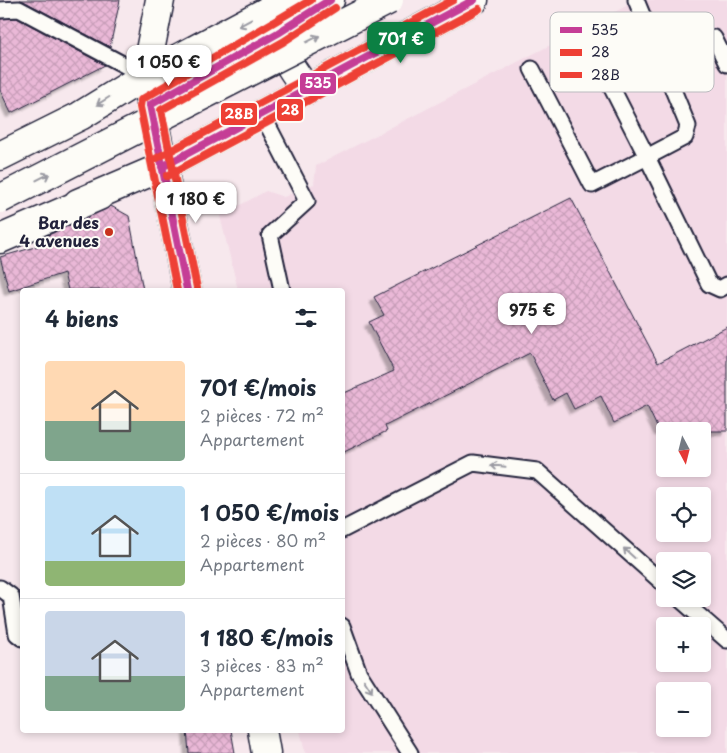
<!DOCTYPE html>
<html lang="fr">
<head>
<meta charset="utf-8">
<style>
  body { margin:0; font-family:"Playpen Sans",sans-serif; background:#f6f6f7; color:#1f2937; height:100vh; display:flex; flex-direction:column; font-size:19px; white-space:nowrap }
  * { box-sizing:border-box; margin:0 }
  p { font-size:16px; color:#747a83 }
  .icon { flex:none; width:28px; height:28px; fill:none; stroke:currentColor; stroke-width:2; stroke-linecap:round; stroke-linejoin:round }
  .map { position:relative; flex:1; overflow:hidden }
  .side { position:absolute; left:20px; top:288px; width:325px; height:445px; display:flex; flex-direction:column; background:#fff; border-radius:5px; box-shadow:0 2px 8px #0003 }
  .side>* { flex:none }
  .needle { width:32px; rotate:173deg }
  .fabs { position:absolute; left:656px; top:422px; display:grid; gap:10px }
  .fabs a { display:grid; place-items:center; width:55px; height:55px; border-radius:5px; background:#fff; box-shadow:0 2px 8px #0003; font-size:25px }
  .price { position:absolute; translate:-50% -42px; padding:0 11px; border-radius:10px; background:#fff; color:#222; font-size:16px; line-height:32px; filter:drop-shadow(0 1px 2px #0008) }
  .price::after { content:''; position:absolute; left:50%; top:30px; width:15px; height:11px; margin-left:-8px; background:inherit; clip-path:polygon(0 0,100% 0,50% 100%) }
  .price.on { background:#0b8043; color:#fff }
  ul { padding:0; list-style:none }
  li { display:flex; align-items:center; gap:15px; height:125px; padding:0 25px }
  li+li { border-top:1px solid #e0e1e3 }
  li span { display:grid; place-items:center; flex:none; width:140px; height:100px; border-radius:5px; color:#555 }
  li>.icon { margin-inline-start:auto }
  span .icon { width:60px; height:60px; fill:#fffc; stroke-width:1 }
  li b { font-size:21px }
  h2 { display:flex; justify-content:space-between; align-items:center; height:60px; padding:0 25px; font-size:21px }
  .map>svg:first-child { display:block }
</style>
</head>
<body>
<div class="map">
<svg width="727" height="753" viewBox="0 0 727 753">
  <defs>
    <pattern id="building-cross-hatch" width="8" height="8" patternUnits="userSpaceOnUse" patternTransform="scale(1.25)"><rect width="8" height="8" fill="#eab8d7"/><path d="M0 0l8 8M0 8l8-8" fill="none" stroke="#c89eb9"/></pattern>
    <filter id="shadow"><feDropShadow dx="-4.5" dy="4.5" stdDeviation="1" flood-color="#0004"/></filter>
  </defs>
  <rect width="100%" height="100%" fill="#f7e8ed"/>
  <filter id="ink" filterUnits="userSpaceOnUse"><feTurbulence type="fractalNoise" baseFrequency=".02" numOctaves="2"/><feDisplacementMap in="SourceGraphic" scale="10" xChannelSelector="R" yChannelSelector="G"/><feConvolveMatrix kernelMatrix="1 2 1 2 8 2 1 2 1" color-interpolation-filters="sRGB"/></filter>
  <g filter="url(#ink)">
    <!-- built -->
    <path fill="#f3dae6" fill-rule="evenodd" d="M 638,0 L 727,0 L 727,753 L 305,753 L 300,730 L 342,730 L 342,290 L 238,290 L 220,216 L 266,191 L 284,197 L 314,184 L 316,166 ZM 665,431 L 702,431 L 702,469 L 665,469 ZM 665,496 L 702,496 L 702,534 L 665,534 ZM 665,561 L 702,561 L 702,599 L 665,599 ZM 665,626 L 702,626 L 702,664 L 665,664 ZM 665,691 L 702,691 L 702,729 L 665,729 Z"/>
    <!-- building -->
    <path fill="url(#building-cross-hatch)" stroke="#22223b" filter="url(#shadow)" d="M 20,0 L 120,0 L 110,47 L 23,1 Z
      M 17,18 L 105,65 L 11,113 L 0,90 L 0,19 Z
      M 571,198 L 658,363 L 727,327 L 727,431 L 659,431 L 647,406 L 614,423 L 601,396 L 574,409 L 566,393 L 553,400 L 530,353 L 385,426 L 387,431 L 342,453 L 342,394 L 394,371 L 369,322 L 384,315 L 374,297 Z
      M 111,206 L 129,216 L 143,290 L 68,290 L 64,273 L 9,291 L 0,257 L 42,245 L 40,239 Z
      M 187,730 L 231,730 L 235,753 L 189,753 Z"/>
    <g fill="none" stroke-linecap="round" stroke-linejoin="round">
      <defs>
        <path id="lane" d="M 636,0 L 688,126 L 685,137 L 647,157 L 709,284 L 720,289 L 727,285
          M 0,10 L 19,9 L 145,76
          M 661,65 L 714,38 L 727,64
          M 532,69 L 592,185 L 647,157 L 588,41
          M 262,114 L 307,201 L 270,235 L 282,290
          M 342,530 L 473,463 L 537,471 L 665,585
          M 0,588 L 11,596 L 17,634 L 22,638
          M 680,599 L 727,640
          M 342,626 L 359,673 L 410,753"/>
        <path id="street" d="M 145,76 L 160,0"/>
        <path id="secondary" d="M 278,33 C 281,56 294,72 307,90
          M 145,76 L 187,290
          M 150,105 L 278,33 L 330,0
          M 0,156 L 80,116 L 145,76 L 288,0
          M 78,203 L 162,167 L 474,0
          M 262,730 L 266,753"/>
        <path id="highway" d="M 0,239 L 99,196"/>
      </defs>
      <!-- lane casing -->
      <use href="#lane" stroke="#22223b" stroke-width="19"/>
      <!-- street casing -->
      <use href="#street" stroke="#22223b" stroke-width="31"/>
      <!-- secondary casing -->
      <use href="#secondary" stroke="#22223b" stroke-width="31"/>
      <!-- highway casing -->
      <use href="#highway" stroke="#22223b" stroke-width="31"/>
      <!-- lane -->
      <use href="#lane" stroke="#fdfcf7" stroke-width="15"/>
      <!-- street -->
      <use href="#street" stroke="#fdfcf7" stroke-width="28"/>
      <!-- secondary -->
      <use href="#secondary" stroke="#fdfcf7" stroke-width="28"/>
      <!-- highway -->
      <use href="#highway" stroke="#fdfcf7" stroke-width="28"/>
      <defs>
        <path id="highway-bridge" d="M 0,199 L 389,0"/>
      </defs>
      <!-- highway-bridge casing -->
      <use href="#highway-bridge" stroke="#22223b" stroke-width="31" stroke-linecap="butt"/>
      <!-- highway-bridge -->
      <use href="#highway-bridge" stroke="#fdfcf7" stroke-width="28"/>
      <defs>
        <path id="bus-1" d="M 162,167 L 474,0
          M 187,290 L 150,105 L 278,33 L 330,0"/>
        <path id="bus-2" d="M 167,176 L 479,9
          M 197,288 L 161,110 L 283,42 L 335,8"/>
        <path id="bus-3" d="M 157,158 L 453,0
          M 177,290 L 140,107 L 141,100 L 311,0"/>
      </defs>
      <!-- bus-1 casing -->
      <use href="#bus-1" stroke="#fdfcf7" stroke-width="11"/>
      <!-- bus-2 casing -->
      <use href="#bus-2" stroke="#fdfcf7" stroke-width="11"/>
      <!-- bus-3 casing -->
      <use href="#bus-3" stroke="#fdfcf7" stroke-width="11"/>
      <!-- bus-1 -->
      <use href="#bus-1" stroke="#c53d96" stroke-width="8"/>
      <!-- bus-2 -->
      <use href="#bus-2" stroke="#ee3f34" stroke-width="8"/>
      <!-- bus-3 -->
      <use href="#bus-3" stroke="#ee3f34" stroke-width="8"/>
    </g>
    <!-- one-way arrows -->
    <defs><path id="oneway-shaft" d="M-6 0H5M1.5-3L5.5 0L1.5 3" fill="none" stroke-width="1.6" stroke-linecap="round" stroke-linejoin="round" transform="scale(1.25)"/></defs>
    <g stroke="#9a9aa2">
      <use href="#oneway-shaft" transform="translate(245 23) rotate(152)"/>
      <use href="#oneway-shaft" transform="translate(313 39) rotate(-27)"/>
      <use href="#oneway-shaft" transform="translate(103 101) rotate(148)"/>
      <use href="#oneway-shaft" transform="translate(43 177) rotate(-27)"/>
      <use href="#oneway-shaft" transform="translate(498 466) rotate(-174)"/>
      <use href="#oneway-shaft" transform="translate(629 553) rotate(-138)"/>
      <use href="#oneway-shaft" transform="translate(368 686) rotate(57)"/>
    </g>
  </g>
  <!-- markers -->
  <circle fill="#c8321e" stroke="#fdfcf7" stroke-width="2" cx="109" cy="232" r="5"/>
  <g text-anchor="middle" stroke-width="4" stroke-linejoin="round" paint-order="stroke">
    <!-- poi labels -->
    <g font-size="16" font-weight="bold" fill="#22223b" stroke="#fdfcf7" text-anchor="end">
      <text x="99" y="229">Bar des<tspan x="99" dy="18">4 avenues</tspan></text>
    </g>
  </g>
  <!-- legend -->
  <rect x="550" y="12" width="164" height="80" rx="8" fill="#fdfcf7" stroke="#bbbbbf" stroke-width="1"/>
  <rect x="560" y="27" width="22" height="6" fill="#c53d96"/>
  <rect x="560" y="49" width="22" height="7" fill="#ee3f34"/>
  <rect x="560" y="72" width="22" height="6" fill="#ee3f34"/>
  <g font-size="14" fill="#22223b">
    <text x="591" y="35">535</text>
    <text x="591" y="57">28</text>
    <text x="591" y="80">28B</text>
  </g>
  <g stroke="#fdfcf7" stroke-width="2">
    <rect x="299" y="72" width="38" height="23" rx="5" fill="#c53d96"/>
    <rect x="276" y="98" width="28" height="24" rx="5" fill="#ee3f34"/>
    <rect x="220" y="102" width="38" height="24" rx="5" fill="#ee3f34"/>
  </g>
  <g font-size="14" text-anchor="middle" font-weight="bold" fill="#fff">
    <text x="318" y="88">535</text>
    <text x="290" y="115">28</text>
    <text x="239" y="119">28B</text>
  </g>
</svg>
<div class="fabs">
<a><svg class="needle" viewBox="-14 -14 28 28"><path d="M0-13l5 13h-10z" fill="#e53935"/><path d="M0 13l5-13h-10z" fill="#747a83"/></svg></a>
<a><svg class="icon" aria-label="locate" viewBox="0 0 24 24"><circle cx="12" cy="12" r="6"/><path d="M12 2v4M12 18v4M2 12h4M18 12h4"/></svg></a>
<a><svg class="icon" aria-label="layers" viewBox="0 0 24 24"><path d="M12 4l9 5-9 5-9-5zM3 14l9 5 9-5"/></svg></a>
<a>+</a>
<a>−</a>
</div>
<b class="price on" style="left:401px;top:64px">701 €</b>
<b class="price" style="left:169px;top:87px">1 050 €</b>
<b class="price" style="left:196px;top:224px">1 180 €</b>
<b class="price" style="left:532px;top:335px">975 €</b>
<section class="side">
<h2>4 biens<svg class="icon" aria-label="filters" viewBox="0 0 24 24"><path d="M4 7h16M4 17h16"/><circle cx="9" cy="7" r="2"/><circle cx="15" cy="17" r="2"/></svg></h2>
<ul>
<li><span style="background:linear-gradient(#ffd9b3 60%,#7fa58c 0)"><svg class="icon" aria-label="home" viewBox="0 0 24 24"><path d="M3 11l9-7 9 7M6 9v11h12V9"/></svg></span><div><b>701 €/mois</b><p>2 pièces · 72 m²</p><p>Appartement</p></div></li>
<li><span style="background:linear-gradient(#bfe0f5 75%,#8fb573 0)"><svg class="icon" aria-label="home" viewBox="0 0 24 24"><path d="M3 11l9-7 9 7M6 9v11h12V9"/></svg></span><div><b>1 050 €/mois</b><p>2 pièces · 80 m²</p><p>Appartement</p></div></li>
<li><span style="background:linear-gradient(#c9d6e8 65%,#7fa58c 0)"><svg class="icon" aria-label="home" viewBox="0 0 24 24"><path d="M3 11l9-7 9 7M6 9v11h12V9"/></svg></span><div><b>1 180 €/mois</b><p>3 pièces · 83 m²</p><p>Appartement</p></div></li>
</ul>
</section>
</div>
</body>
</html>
